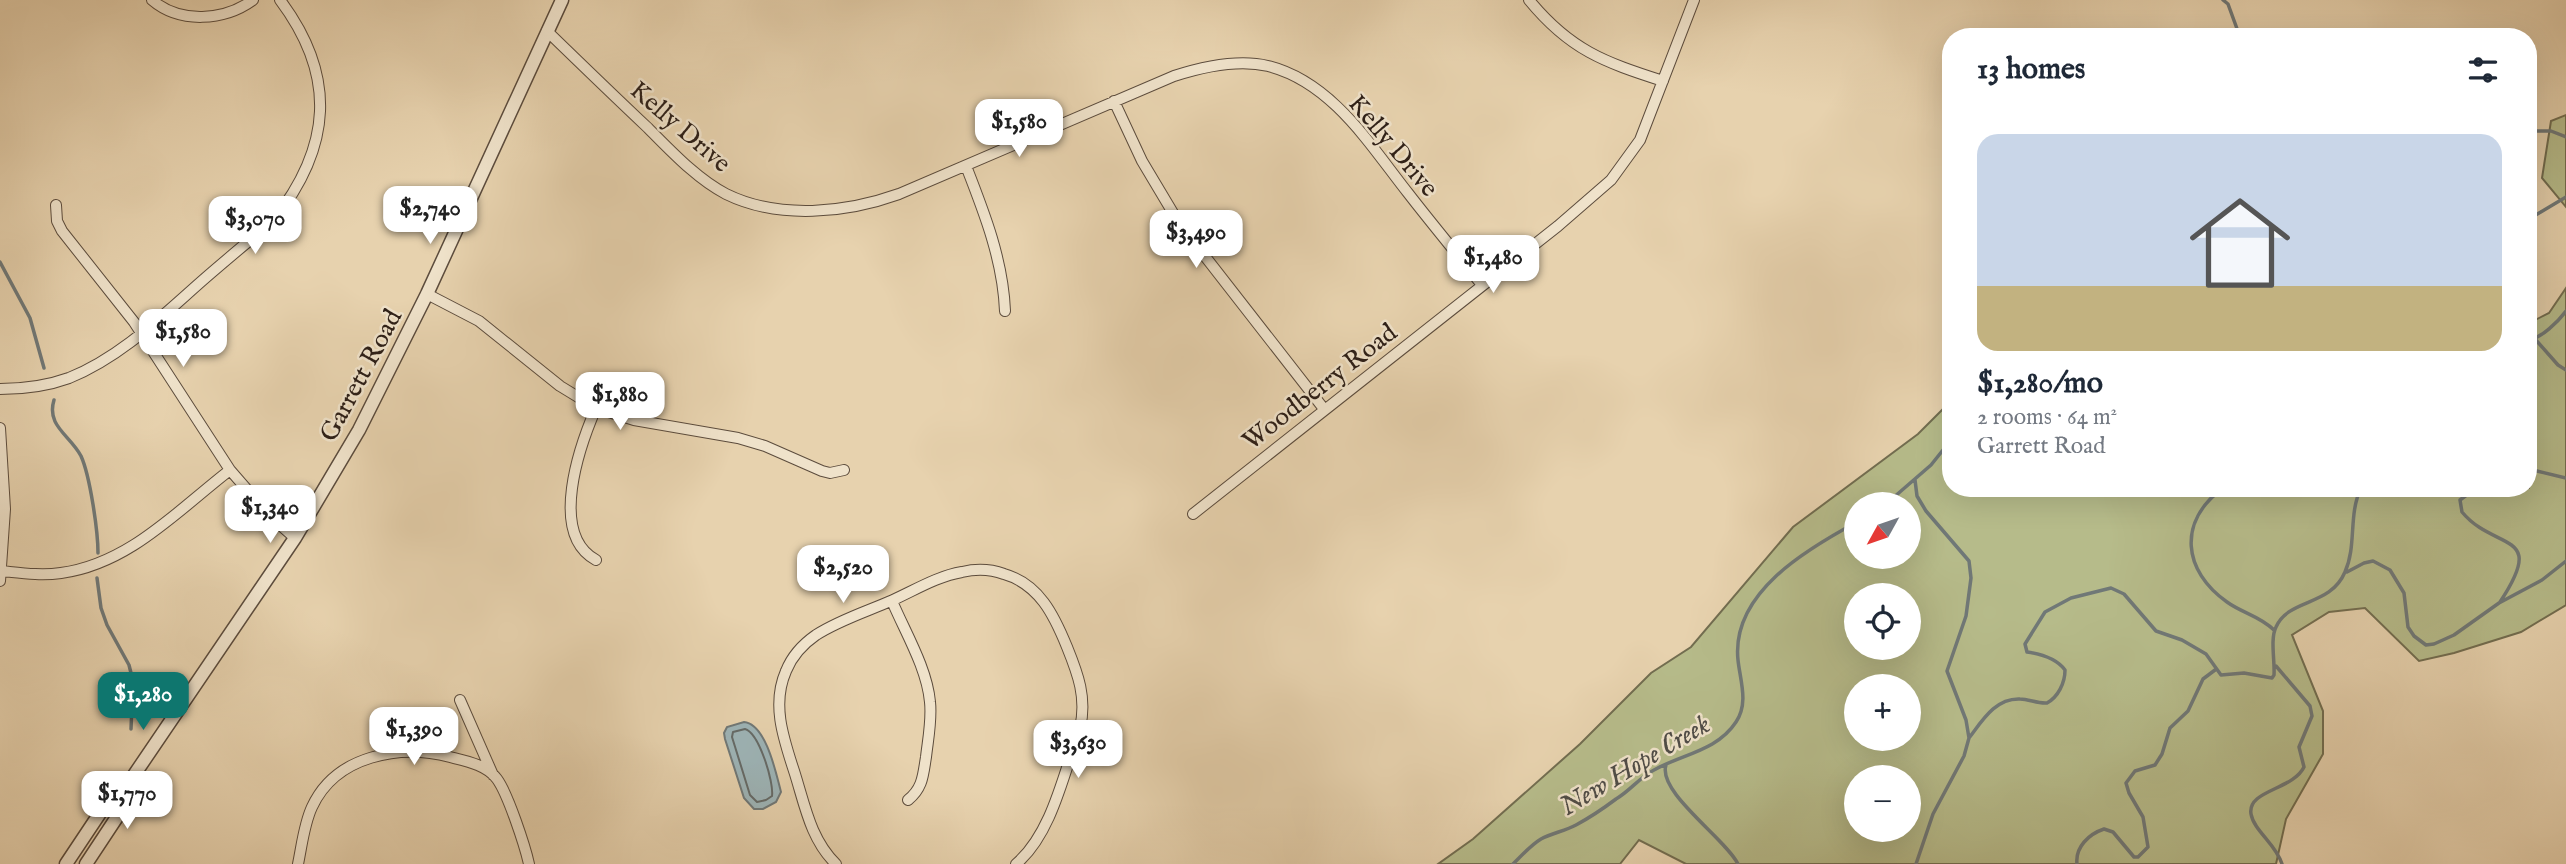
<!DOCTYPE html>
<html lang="en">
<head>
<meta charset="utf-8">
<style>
  body { margin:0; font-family:"IM FELL English",serif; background:#f6f6f7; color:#1f2937; height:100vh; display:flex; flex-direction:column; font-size:26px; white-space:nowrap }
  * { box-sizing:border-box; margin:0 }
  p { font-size:23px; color:#747a83 }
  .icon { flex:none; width:38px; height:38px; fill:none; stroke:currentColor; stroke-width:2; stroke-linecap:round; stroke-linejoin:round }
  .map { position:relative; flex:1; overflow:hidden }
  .panel { position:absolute; left:1942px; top:28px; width:595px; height:469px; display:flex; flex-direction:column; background:#fff; border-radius:28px; box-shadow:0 7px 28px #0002 }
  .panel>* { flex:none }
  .needle { width:46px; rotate:230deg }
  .fabs { position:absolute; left:1844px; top:492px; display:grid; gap:14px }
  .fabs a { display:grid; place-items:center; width:77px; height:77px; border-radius:50%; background:#fff; box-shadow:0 7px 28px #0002; font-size:35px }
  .price { position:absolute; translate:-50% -60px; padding:0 16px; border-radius:14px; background:#fff; color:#222; font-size:23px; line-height:46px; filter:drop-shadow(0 2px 4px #0008) }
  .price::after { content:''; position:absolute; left:50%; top:42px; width:21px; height:16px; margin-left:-10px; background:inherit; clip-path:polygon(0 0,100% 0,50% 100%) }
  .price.current { background:#0f766e; color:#fff }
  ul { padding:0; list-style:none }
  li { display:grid; align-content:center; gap:14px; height:371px; padding:0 35px }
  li+li { border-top:2px solid #e0e1e3 }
  li span { display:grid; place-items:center; height:217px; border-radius:21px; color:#555 }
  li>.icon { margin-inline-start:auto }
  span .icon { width:126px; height:126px; fill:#fffc; stroke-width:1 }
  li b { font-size:30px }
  h2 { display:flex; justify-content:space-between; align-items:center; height:84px; padding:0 35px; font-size:30px }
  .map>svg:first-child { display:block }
</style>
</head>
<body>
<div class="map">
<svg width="2566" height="864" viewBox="0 0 2566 864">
  <rect width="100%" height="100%" fill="#e7d2ae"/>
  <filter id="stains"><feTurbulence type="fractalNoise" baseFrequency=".00286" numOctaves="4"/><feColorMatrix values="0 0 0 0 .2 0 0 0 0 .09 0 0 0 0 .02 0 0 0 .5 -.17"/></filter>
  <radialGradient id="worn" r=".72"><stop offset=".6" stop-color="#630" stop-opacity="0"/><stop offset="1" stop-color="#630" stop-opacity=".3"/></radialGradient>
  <!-- green -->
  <path fill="#b6bb8a" stroke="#726d50" stroke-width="2" fill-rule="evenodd" d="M 2566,115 L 2566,207 L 2542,178 L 2551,121 Z
    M 2566,288 L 2566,605 L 2521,632 L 2454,653 L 2419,661 L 2365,608 L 2329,612 L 2292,635 L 2323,711 L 2323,754 L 2286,819 L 2276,864 L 1686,864 L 1639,840 L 1620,864 L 1438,864 L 1473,839 L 1580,744 L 1651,673 L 1691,647 L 1793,527 L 1918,434 L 1951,401 L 1951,488 L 2529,488 L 2529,323 L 2549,313 ZM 1857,504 L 1909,504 L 1909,556 L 1857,556 ZM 1909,595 L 1909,648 L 1857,648 L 1857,595 ZM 1857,686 L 1909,686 L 1909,738 L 1857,738 ZM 1857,777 L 1909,777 L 1909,830 L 1857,830 Z"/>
  <!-- water -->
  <path fill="#9db4b7" stroke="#707877" stroke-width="2" d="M 744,722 C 766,724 776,773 781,792 L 776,802 L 763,809 L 754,809 L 744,798 L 725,739 L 724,733 L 727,727 Z"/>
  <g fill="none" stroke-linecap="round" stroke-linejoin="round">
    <!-- shore -->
    <path stroke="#656a67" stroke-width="2" d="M 745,729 C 759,733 774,782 772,796 L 766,800 L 757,802 L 750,795 L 732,737 L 733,732 Z"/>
    <!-- stream -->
    <path stroke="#707877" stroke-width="3.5" d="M 2223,0 L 2228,4 L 2240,37
      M 2529,131 L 2551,131 L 2566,137
      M 2529,219 L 2566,197
      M 0,262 L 30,318 L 44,368
      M 2535,339 L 2558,365 L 2566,370
      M 2529,341 C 2543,336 2557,323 2566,311
      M 54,400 C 46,426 70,435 81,456 C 90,476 98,531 98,553
      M 2529,466 L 2537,471 L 2566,478
      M 1915,480 L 1917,496 L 1926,511 L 1969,561 L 1971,578 L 1966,616 L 1947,671 L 1966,720 L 1969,738 L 1964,756 L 1933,814 L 1916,864
      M 2223,488 C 2177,522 2183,571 2227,602 C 2242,613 2260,616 2274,630
      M 2476,488 L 2460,500 L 2462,512 C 2495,552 2548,530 2500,602
      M 1886,504 L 1931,465 L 1951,440
      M 2347,572 L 2364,563 L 2373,561 L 2390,570 L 2404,593 L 2408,627 L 2414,636 L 2426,645 L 2434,644 L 2454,635 L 2499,603 L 2542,580 L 2566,561
      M 97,578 L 101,608 L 107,625 L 129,665 L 133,681 L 131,729
      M 2276,666 L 2310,706 L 2312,716 L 2299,747 L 2304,767 C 2293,790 2247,790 2251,814 C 2254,831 2276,844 2282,864
      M 1969,738 C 1982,721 1995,698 2020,699 C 2029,699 2038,704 2047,703 C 2058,697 2065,683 2065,670 C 2056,658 2041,654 2027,652 L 2025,644 L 2045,612 L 2071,598 L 2111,588 L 2124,594 L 2156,631 L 2182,640 L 2206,654 L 2221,675 L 2244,673 L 2272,678 L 2274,675 C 2275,661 2270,639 2276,627 C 2289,598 2330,607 2345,572 C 2357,545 2348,515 2361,488
      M 1666,765 C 1657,792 1726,839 1738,864
      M 1513,864 C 1521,856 1531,845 1541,839 C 1552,833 1565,831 1576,825 C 1589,818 1604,808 1616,799 C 1630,791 1640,777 1654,770 C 1682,754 1717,751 1736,722 C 1749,703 1740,680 1738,660 C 1731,593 1807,549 1857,522
      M 2077,864 C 2075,847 2089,834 2104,829 L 2113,832 L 2134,857 L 2138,857 L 2148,847 L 2143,817 L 2129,793 L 2126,783 L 2135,771 L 2155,765 L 2162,754 L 2170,728 L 2188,711 L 2203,679 L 2215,670"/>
    <defs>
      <path id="minor" d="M 152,0 C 180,24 224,21 253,0
        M 1529,0 C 1570,50 1604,62 1663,81
        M 547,31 C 581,64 614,96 648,128 C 671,151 697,179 726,194 C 779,220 846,213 899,194 L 1174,76 C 1202,67 1239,59 1268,66 C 1332,82 1370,145 1408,193 C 1432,224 1457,254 1482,285
        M 1114,101 L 1142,161 L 1179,223 L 1324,409
        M 966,166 C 984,212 1003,260 1005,311
        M 56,205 L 57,221 L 62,231 L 134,322 L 230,470 L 270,516 L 295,538
        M 427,294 L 479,321 L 560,386 L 596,408 L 634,420 L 738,438 L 765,446 L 822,471 L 830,473 L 844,470
        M 0,389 C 23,389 47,386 69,378 C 121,357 162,316 203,280 C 226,260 250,240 273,221 C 332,147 337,76 280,0
        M 0,428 L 5,509 L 0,581
        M 1193,514 L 1558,226 L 1611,180 L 1640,140 L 1694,0
        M 596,560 C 548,534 580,445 596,408
        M 1,571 C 21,573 41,576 61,573 C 129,564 178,510 230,470
        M 892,601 C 905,632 927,668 930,702 C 932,720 928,739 926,757 C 923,775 923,788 908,800
        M 460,700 L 493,775
        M 298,864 C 302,845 304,824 312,807 C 336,755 400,744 450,757 C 466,761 487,765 497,779 C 508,794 525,846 529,864
        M 836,864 C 811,840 805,806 795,774 C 784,740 771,705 786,671 C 792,656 803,644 816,635 C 839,620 868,611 893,600 C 915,590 938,576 962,572 C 975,569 990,569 1004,574 C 1039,584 1054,615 1067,647 C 1078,674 1087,698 1080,728 C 1064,772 1052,834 1016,864"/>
      <path id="tertiary" d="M 66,864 L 110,798 L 130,781 L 295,538 L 359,430 L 427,294 L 562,0
        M 86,864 L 123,808 L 129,781"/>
    </defs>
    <!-- minor casing -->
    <use href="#minor" stroke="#5c4c3d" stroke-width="12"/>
    <!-- tertiary casing -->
    <use href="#tertiary" stroke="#5c4c3d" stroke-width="15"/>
    <!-- minor -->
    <use href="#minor" stroke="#efe2ca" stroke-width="10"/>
    <!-- tertiary -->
    <use href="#tertiary" stroke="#efe2ca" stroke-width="12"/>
  </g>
  <g text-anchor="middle" stroke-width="5" stroke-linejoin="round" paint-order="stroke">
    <!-- street labels -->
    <g font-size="26" fill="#2d1f17" stroke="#efe2ca">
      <text transform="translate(681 126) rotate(41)" y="9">Kelly Drive</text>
      <text transform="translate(1394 145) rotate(50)" y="9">Kelly Drive</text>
      <text transform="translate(360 375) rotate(-62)" y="9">Garrett Road</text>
      <text transform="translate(1319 386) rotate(-38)" y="9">Woodberry Road</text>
    </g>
    <!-- water labels -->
    <g font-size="28" font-style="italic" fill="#4f4c47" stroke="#efe2ca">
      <text transform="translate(1634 764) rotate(-31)" y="10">New Hope Creek</text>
    </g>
  </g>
  <rect width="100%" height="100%" filter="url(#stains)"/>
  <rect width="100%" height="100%" fill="url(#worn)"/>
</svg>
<div class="fabs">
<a><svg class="needle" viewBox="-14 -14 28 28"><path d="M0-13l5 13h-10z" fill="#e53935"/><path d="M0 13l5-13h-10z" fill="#747a83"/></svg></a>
<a><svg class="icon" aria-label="locate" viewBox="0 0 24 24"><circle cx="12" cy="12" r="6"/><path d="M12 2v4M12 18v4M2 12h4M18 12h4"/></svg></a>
<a>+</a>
<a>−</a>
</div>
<b class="price" style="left:1019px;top:159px">$1,580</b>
<b class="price" style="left:430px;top:246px">$2,740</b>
<b class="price" style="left:255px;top:256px">$3,070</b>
<b class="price" style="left:1196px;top:270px">$3,490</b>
<b class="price" style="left:1493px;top:295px">$1,480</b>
<b class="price" style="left:183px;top:369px">$1,580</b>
<b class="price" style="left:620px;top:432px">$1,880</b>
<b class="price" style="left:270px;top:545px">$1,340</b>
<b class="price" style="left:843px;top:605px">$2,520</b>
<b class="price current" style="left:143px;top:732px">$1,280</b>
<b class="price" style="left:414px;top:767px">$1,390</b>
<b class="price" style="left:1078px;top:780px">$3,630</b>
<b class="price" style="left:127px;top:831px">$1,770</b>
<section class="panel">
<h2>13 homes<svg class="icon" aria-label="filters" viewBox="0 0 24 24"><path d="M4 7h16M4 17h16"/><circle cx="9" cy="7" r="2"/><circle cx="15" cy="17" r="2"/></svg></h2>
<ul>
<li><span style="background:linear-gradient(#c9d6e8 70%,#c2b280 0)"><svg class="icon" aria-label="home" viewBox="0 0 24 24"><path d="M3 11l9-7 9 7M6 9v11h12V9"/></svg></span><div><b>$1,280/mo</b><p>2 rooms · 64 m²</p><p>Garrett Road</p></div></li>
</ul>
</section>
</div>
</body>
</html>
